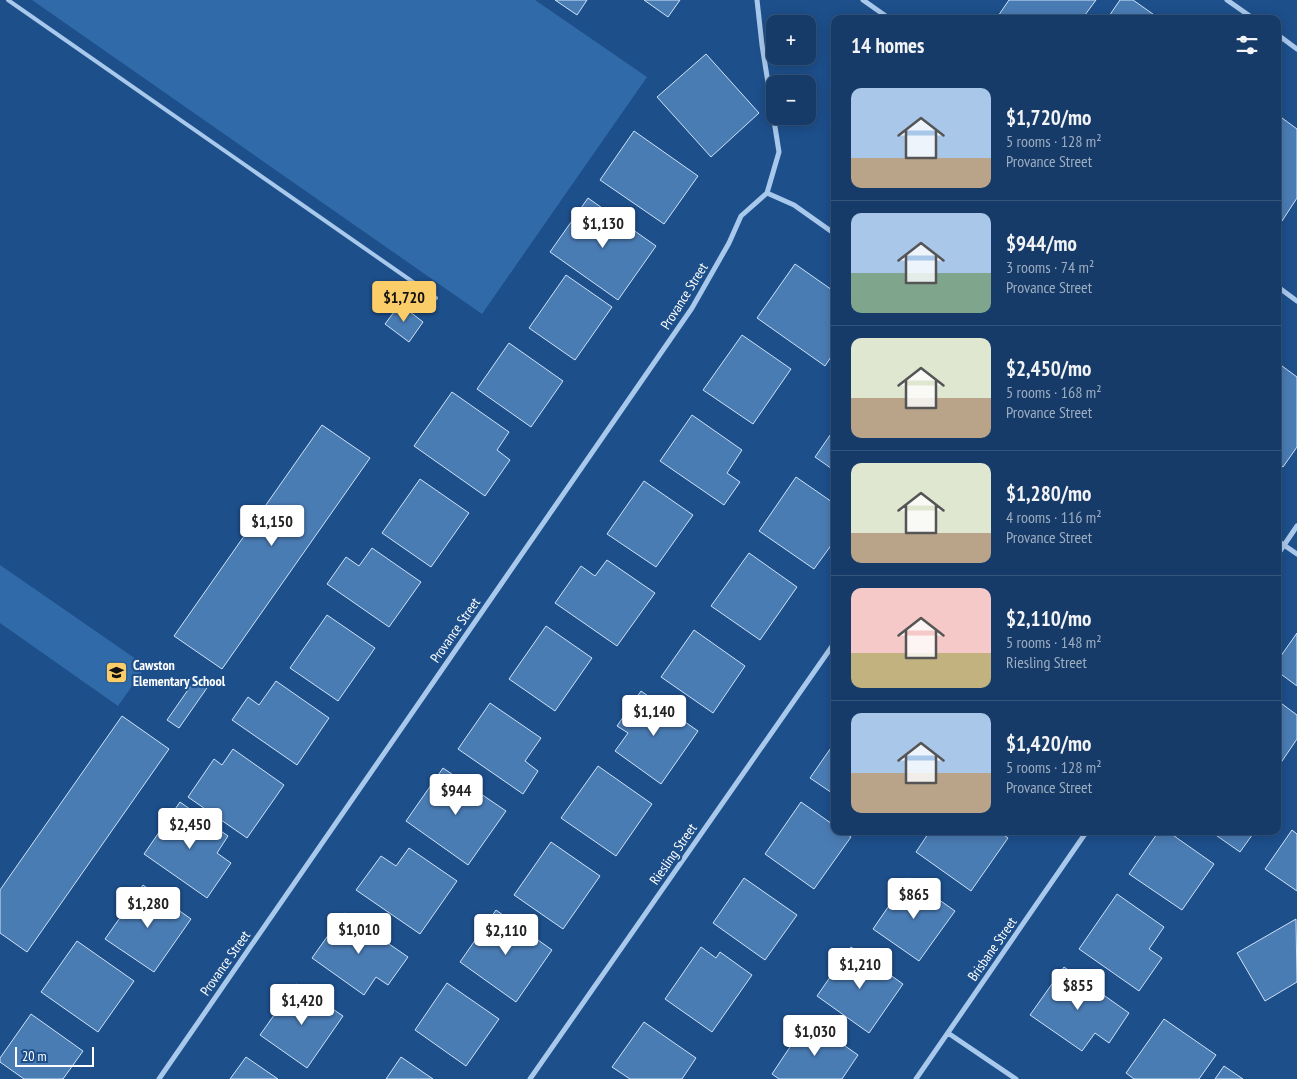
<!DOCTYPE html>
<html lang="en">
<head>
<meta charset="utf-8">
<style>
  body { margin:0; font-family:"PT Sans Narrow",sans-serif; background:#1f426e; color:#f1f3f6; height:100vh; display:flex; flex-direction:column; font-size:19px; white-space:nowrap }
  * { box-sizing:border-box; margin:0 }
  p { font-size:16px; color:#9eadc0 }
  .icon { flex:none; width:28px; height:28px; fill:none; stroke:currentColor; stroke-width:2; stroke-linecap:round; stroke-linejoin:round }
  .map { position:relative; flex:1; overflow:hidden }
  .drawer { position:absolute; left:831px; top:15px; width:450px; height:820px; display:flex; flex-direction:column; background:#163b68; border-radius:10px; box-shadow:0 2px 12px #0003,0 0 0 1px #35557c }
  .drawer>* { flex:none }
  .fabs { position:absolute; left:766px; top:15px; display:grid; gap:10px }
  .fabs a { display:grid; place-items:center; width:50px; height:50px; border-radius:10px; background:#163b68; box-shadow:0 2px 12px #0003,0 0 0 1px #35557c; font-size:25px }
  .scale { position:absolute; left:15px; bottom:12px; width:79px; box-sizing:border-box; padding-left:5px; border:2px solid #fff; border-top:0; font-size:14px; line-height:18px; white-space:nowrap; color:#fff; -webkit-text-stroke:4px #1d4f8b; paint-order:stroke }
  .price { position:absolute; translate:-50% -42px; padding:0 11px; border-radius:5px; background:#fff; color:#222; font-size:16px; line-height:32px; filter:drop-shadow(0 1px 2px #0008) }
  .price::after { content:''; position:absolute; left:50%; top:30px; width:15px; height:11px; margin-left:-8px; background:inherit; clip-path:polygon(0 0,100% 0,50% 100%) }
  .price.on { background:#fbcd68; color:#111 }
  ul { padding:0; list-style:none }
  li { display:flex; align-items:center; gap:15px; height:125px; padding:0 20px }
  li+li { border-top:1px solid #35557c }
  li span { display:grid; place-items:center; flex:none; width:140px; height:100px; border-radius:10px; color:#555 }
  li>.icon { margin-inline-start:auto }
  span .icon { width:60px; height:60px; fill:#fffc; stroke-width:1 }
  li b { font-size:21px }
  h2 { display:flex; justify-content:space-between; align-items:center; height:60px; padding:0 20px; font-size:21px }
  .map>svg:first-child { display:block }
</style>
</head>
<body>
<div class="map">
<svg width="1297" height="1079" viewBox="0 0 1297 1079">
  <rect width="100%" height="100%" fill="#1d4f8b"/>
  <!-- green -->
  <path fill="#316aa8" d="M 32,0 L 535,0 L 647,77 L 482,314 Z
    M 0,565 L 146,666 L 118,706 L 0,623 Z"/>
  <!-- building -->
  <path fill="#4a7cb4" stroke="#cee2f9" d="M 555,0 L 587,0 L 577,15 Z
    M 644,0 L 680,0 L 668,17 Z
    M 1009,0 L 1096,0 L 1082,19 L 996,19 Z
    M 1120,0 L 1133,0 L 1160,19 L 1107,19 Z
    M 706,54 L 759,113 L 711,157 L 657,97 Z
    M 1278,115 L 1297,129 L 1297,198 L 1282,221 L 1278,218 Z
    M 634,131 L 698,176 L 664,224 L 600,180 Z
    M 588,198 L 656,246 L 618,300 L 550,252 Z
    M 795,264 L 835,292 L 835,351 L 825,366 L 757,318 Z
    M 566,275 L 612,307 L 575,360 L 529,328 Z
    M 400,304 L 423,322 L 409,342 L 385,324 Z
    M 742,335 L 791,369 L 753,424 L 703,390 Z
    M 509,343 L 563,381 L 531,427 L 477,389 Z
    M 1278,363 L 1297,377 L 1297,447 L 1283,467 L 1278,463 Z
    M 452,392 L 509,432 L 497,450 L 510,460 L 485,496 L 414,446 Z
    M 692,415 L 742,450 L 727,473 L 740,482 L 724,505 L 660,461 Z
    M 322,425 L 370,458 L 222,669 L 174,636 Z
    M 835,428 L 835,471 L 815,457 Z
    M 796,477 L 835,504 L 835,540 L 814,569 L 759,531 Z
    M 420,479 L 469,513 L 431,567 L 382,533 Z
    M 644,481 L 693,515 L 656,567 L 607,534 Z
    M 372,548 L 421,582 L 389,627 L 327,584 L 346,557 L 359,566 Z
    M 749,553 L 797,587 L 760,640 L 711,606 Z
    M 607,560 L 655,593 L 617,646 L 555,603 L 581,566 L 595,576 Z
    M 327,615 L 375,648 L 338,701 L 290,668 Z
    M 546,626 L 592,658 L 555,711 L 509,679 Z
    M 694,630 L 745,666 L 713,713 L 661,677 Z
    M 1297,633 L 1297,686 L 1278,672 L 1278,660 Z
    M 197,677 L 209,685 L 179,728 L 167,720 Z
    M 276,681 L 329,718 L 297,765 L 232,720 L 248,697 L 259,705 Z
    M 641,691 L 698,731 L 661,784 L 615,751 L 628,733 L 617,726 Z
    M 1278,701 L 1297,715 L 1297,739 L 1278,767 Z
    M 490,703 L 541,738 L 525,761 L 538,771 L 523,794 L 458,749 Z
    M 122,716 L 169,749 L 27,952 L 0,933 L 0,890 Z
    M 835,742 L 835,795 L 810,778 Z
    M 233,749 L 284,785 L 247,838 L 188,797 L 214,759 L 222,765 Z
    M 598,766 L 652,804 L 616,856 L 561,818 Z
    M 443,768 L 506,811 L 468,865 L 406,821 Z
    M 180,802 L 228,836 L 217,853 L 231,863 L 207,898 L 144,854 Z
    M 801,802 L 835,826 L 835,831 L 843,831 L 851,837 L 814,889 L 765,854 Z
    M 1292,830 L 1297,834 L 1297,891 L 1265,869 Z
    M 930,831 L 998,831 L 1008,838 L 971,891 L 916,852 Z
    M 1159,831 L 1167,831 L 1214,864 L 1182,910 L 1129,874 Z
    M 1210,831 L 1255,831 L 1240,852 Z
    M 551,842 L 600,876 L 563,929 L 514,895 Z
    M 409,848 L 457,881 L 420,934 L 356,890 L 381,856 L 396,866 Z
    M 744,878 L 797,915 L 765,960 L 713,923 Z
    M 908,878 L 955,911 L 919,961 L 873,929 Z
    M 143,885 L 191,919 L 154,972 L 105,939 Z
    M 1117,894 L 1164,927 L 1149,949 L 1162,958 L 1139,991 L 1079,949 Z
    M 496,910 L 552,950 L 516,1002 L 460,962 Z
    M 344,913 L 408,957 L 388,985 L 376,977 L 364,995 L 312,958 Z
    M 1296,919 L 1297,982 L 1265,1001 L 1237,953 Z
    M 77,941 L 134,981 L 98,1032 L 41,992 Z
    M 701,947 L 716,958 L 720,952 L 752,975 L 712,1032 L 665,999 Z
    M 851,947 L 903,984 L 869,1033 L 817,996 Z
    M 1064,967 L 1129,1013 L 1109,1043 L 1095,1033 L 1082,1051 L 1030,1015 Z
    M 447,983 L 499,1019 L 466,1066 L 415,1030 Z
    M 296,984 L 343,1016 L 307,1068 L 260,1035 Z
    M 31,1014 L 83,1051 L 63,1079 L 24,1079 L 0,1062 L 0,1058 Z
    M 1164,1019 L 1216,1055 L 1199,1079 L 1134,1079 L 1126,1073 Z
    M 808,1020 L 858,1055 L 842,1079 L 779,1079 L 772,1074 Z
    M 644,1022 L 696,1058 L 682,1079 L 630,1079 L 612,1067 Z
    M 246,1057 L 278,1079 L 230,1079 Z
    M 401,1057 L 433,1079 L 386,1079 Z
    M 1224,1066 L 1243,1079 L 1215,1079 Z"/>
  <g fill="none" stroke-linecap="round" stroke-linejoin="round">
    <!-- lane -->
    <path stroke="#a9c9ec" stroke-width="4" d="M 8,0 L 436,298"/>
    <!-- street -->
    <path stroke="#a9c9ec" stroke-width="5" d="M 757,0 L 762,45 L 779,152 L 767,193
      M 863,0 L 890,19
      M 1227,0 L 1254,19
      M 1278,35 L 1297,49
      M 767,193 L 794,205 L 835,234
      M 1278,287 L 1297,301
      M 1278,541 L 1297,554
      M 1278,554 L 1297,526
      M 948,1033 L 1016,1079
      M 159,1079 L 692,308 L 729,243 L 741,216 L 767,193
      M 530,1079 L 835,642
      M 916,1079 L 1087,831"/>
  </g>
  <!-- icons -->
  <defs>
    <symbol id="school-square" viewBox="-11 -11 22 22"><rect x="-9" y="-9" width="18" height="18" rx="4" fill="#fbcd68" stroke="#1d4f8b"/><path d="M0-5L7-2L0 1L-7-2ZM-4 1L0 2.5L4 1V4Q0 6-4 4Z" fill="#111"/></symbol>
  </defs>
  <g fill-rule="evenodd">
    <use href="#school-square" x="104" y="660" width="25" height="25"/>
  </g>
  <g text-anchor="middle" stroke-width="4.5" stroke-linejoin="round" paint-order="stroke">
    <!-- street labels -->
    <g font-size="14" fill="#fff" stroke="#1d4f8b">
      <text transform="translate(684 296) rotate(-58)" y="5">Provance Street</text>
      <text transform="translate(455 630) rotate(-55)" y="5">Provance Street</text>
      <text transform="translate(673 854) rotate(-55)" y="5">Riesling Street</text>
      <text transform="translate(992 949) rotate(-55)" y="5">Brisbane Street</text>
      <text transform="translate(225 963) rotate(-55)" y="5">Provance Street</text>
    </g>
    <!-- poi labels -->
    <g font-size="14" font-weight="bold" fill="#fff" stroke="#1d4f8b" text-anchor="start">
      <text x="133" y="670">Cawston<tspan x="133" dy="16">Elementary School</tspan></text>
    </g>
  </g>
</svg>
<div class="fabs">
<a>+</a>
<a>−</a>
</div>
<div class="scale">20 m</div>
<b class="price" style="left:603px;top:249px">$1,130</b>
<b class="price on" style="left:404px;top:323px">$1,720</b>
<b class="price" style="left:272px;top:547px">$1,150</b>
<b class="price" style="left:654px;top:737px">$1,140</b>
<b class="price" style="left:456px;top:816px">$944</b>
<b class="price" style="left:190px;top:850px">$2,450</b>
<b class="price" style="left:914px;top:920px">$865</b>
<b class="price" style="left:148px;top:929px">$1,280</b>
<b class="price" style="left:359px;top:955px">$1,010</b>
<b class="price" style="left:506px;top:956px">$2,110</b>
<b class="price" style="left:860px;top:990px">$1,210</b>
<b class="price" style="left:1078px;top:1011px">$855</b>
<b class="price" style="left:302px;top:1026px">$1,420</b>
<b class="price" style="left:815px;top:1057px">$1,030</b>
<section class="drawer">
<h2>14 homes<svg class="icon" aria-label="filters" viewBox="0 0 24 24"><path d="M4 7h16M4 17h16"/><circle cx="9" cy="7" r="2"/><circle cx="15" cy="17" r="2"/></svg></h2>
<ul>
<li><span style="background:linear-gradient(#a9c7e8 70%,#b9a48a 0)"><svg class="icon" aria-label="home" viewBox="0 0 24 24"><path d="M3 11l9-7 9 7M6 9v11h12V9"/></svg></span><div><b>$1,720/mo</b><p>5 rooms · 128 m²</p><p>Provance Street</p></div></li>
<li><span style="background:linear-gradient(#a9c7e8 60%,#7fa58c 0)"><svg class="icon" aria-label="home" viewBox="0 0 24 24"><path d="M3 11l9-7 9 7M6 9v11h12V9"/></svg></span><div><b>$944/mo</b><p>3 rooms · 74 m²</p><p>Provance Street</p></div></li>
<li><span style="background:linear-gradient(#dfe7d0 60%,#b9a48a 0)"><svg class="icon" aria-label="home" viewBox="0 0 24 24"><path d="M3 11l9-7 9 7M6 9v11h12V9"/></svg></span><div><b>$2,450/mo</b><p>5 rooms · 168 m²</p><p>Provance Street</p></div></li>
<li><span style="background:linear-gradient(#dfe7d0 70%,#b9a48a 0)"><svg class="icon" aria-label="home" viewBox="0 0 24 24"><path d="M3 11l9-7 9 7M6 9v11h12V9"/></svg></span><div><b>$1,280/mo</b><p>4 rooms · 116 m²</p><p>Provance Street</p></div></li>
<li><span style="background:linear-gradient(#f6c9c9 65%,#c2b280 0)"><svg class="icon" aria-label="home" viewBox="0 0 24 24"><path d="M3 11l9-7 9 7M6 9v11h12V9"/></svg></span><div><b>$2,110/mo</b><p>5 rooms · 148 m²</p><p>Riesling Street</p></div></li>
<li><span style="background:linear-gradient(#a9c7e8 60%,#b9a48a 0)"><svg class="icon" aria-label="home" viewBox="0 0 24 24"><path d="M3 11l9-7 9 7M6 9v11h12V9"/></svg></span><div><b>$1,420/mo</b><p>5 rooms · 128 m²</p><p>Provance Street</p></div></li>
</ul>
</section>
</div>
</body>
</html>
